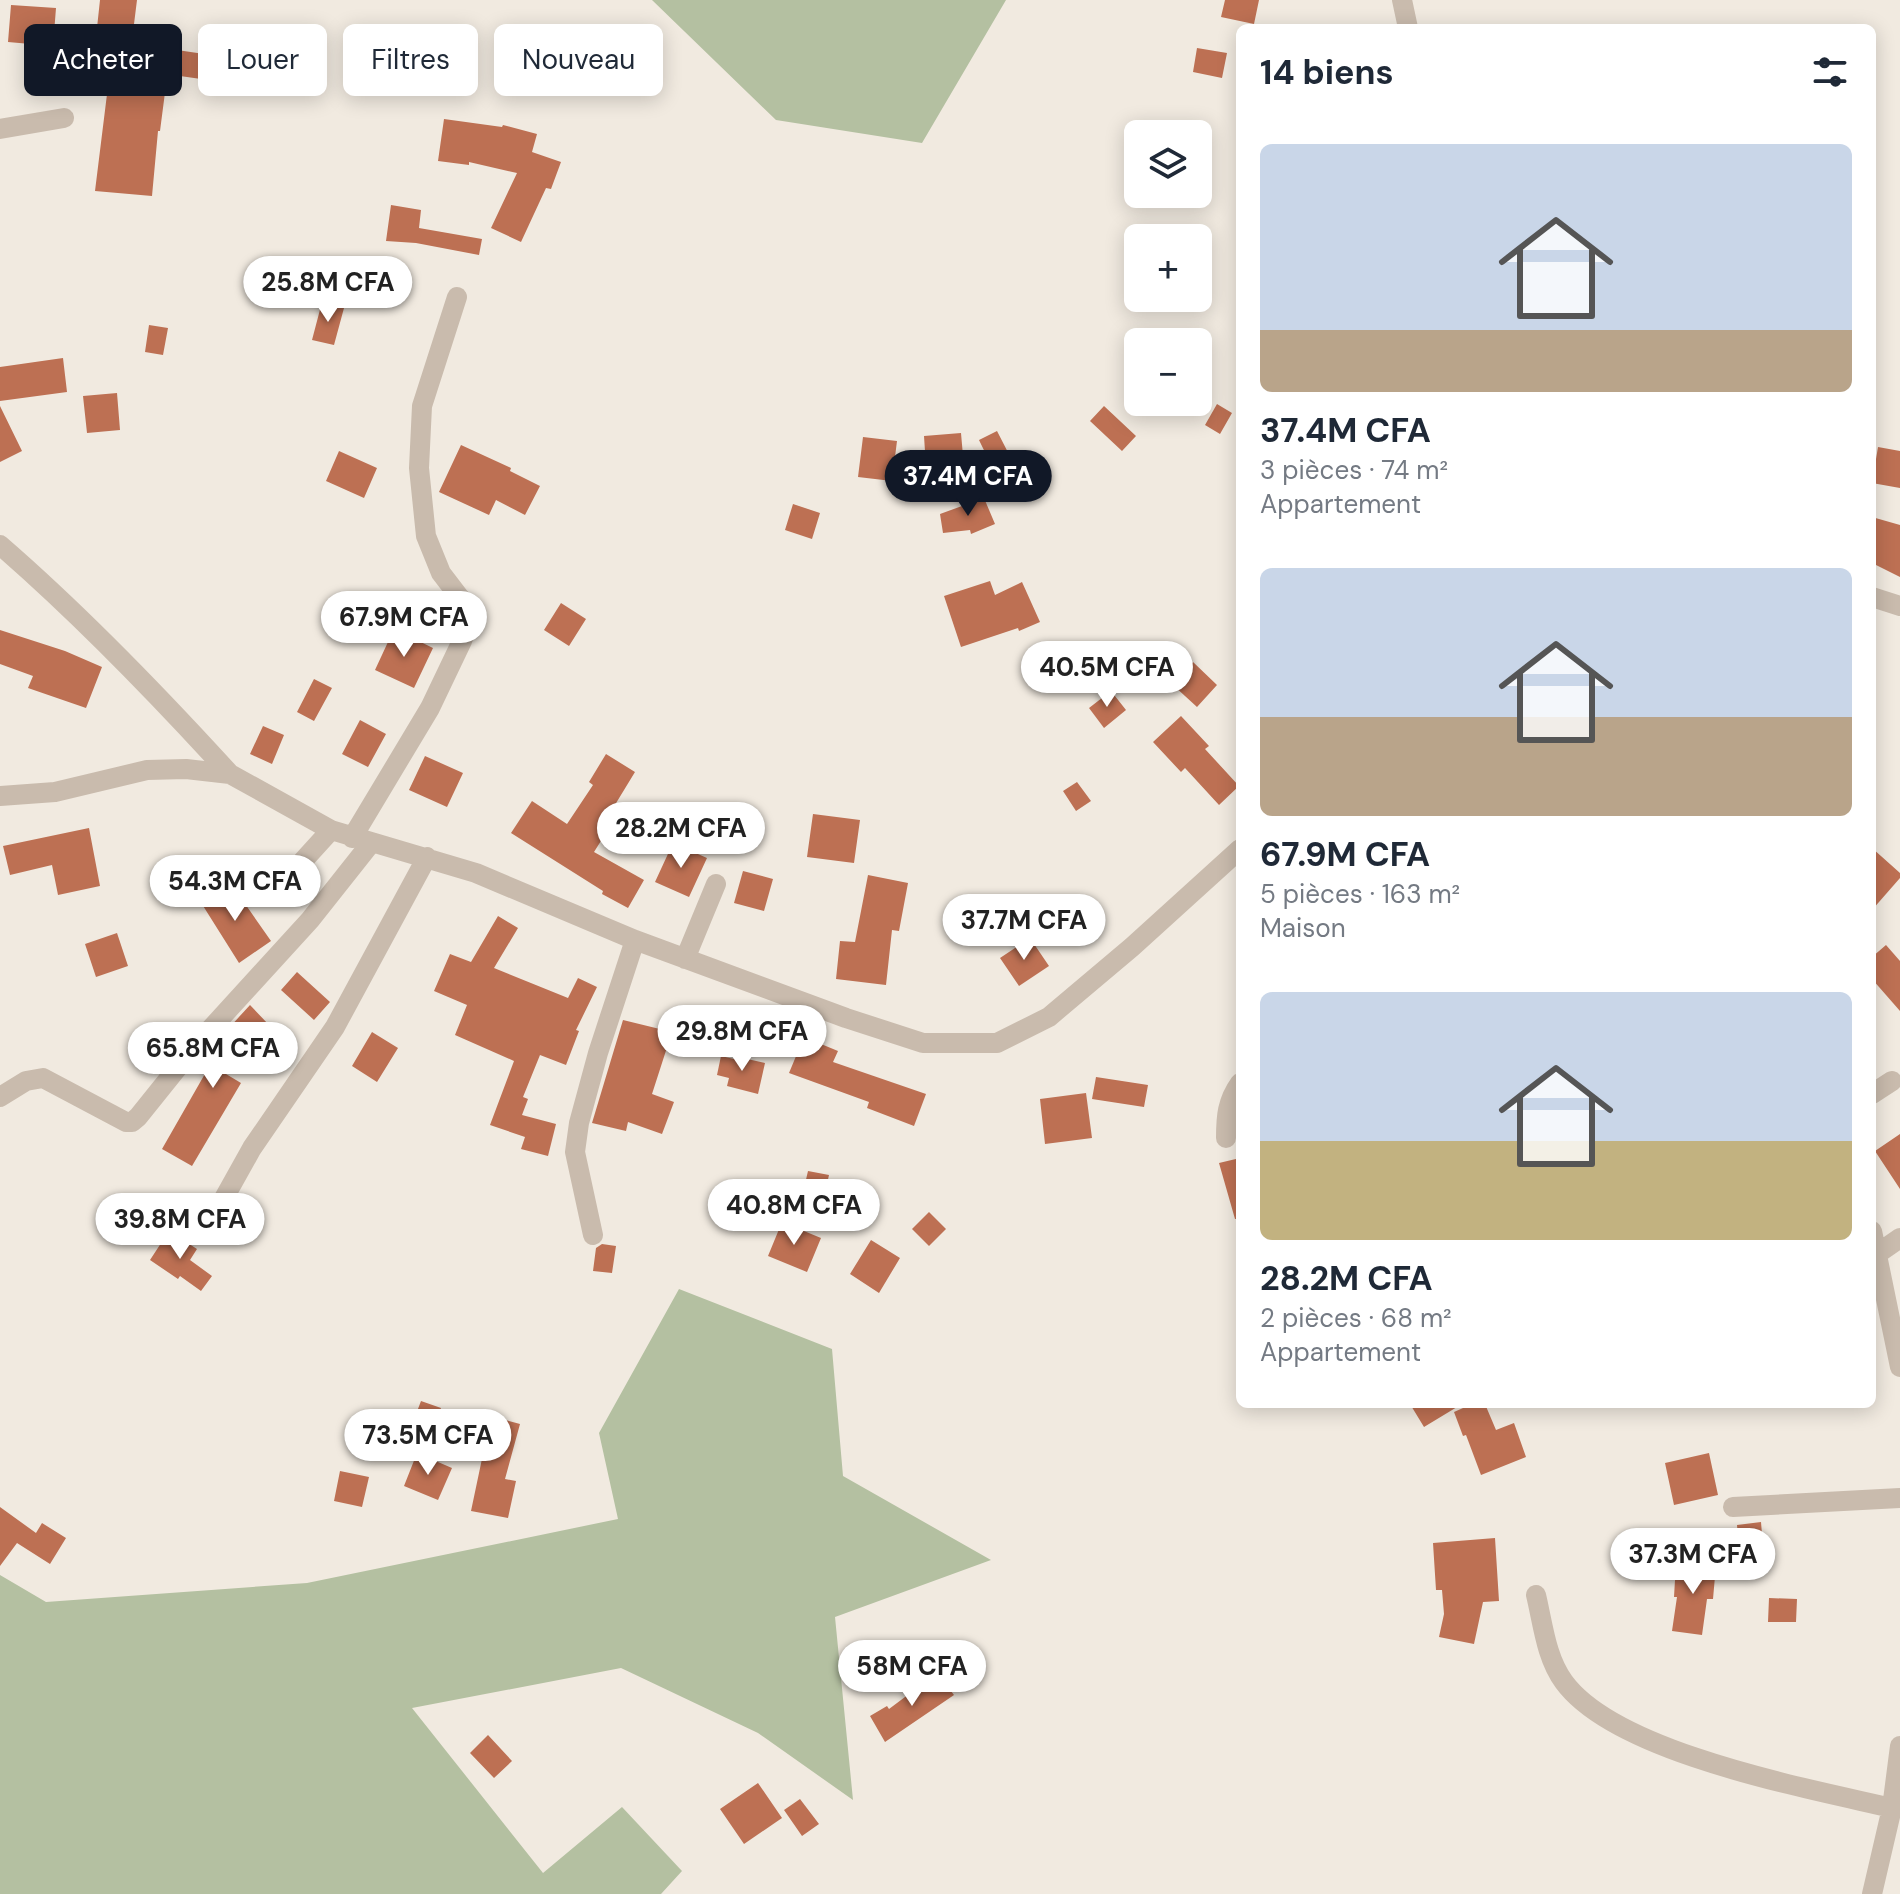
<!DOCTYPE html>
<html lang="fr">
<head>
<meta charset="utf-8">
<style>
  body { margin:0; font-family:"DM Sans",sans-serif; background:#f2f2f3; color:#1f2937; height:100vh; display:flex; flex-direction:column; font-size:30px; white-space:nowrap }
  * { box-sizing:border-box; margin:0 }
  p { font-size:26px; color:#747a83 }
  .icon { flex:none; width:44px; height:44px; fill:none; stroke:currentColor; stroke-width:2; stroke-linecap:round; stroke-linejoin:round }
  .map { position:relative; flex:1; overflow:hidden }
  .panel { position:absolute; left:1236px; top:24px; width:640px; height:1384px; display:flex; flex-direction:column; background:#fff; border-radius:12px; box-shadow:0 4px 20px #0003 }
  .panel>* { flex:none }
  .hud { position:absolute; left:24px; top:24px; width:760px; height:72px; display:flex; gap:16px }
  .tools { position:absolute; left:1124px; top:120px; display:grid; gap:16px }
  .tools a { display:grid; place-items:center; width:88px; height:88px; border-radius:12px; background:#fff; box-shadow:0 4px 20px #0003; font-size:40px }
  .price { position:absolute; translate:-50% -68px; padding:0 18px; border-radius:28px; background:#fff; color:#222; font-size:26px; line-height:52px; filter:drop-shadow(0 2px 4px #0008) }
  .price::after { content:''; position:absolute; left:50%; top:48px; width:24px; height:18px; margin-left:-12px; background:inherit; clip-path:polygon(0 0,100% 0,50% 100%) }
  .price.selected { background:#111827; color:#fff }
  ul { padding:0; list-style:none }
  li { display:grid; align-content:center; gap:16px; height:424px; padding:0 24px }
  li span { display:grid; place-items:center; height:248px; border-radius:12px; color:#555 }
  li>.icon { margin-inline-start:auto }
  span .icon { width:144px; height:144px; fill:#fffc; stroke-width:1 }
  li b { font-size:34px }
  h2 { display:flex; justify-content:space-between; align-items:center; height:96px; padding:0 24px; font-size:34px }
  .pill { padding:0 28px; border-radius:12px; background:#fff; box-shadow:0 4px 20px #0003; font-size:28px; line-height:72px }
  .pill.selected { background:#111827; color:#fff }
  .map>svg:first-child { display:block }
</style>
</head>
<body>
<div class="map">
<svg width="1900" height="1894" viewBox="0 0 1900 1894">
  <rect width="100%" height="100%" fill="#f1eae0"/>
  <!-- green -->
  <path fill="#b4c0a1" d="M 652,0 L 1006,0 L 922,143 L 776,120 Z
    M 679,1289 L 832,1349 L 843,1476 L 991,1560 L 835,1617 L 853,1800 L 758,1733 L 621,1668 L 412,1708 L 543,1873 L 622,1807 L 682,1871 L 661,1894 L 0,1894 L 0,1575 L 46,1602 L 307,1583 L 618,1519 L 599,1433 Z"/>
  <!-- building -->
  <path fill="#bd7053" d="M 100,0 L 137,0 L 132,40 L 96,37 Z
    M 1225,0 L 1259,0 L 1254,24 L 1221,17 Z
    M 11,5 L 56,8 L 53,46 L 8,42 Z
    M 1197,48 L 1227,53 L 1222,78 L 1193,72 Z
    M 177,50 L 211,55 L 208,80 L 173,75 Z
    M 110,70 L 167,77 L 160,131 L 158,131 L 152,196 L 95,191 Z
    M 444,119 L 502,127 L 503,125 L 537,134 L 532,152 L 561,162 L 551,189 L 546,188 L 521,242 L 491,228 L 517,173 L 469,162 L 469,165 L 438,161 Z
    M 391,205 L 421,210 L 419,228 L 482,239 L 479,255 L 416,243 L 386,241 Z
    M 322,302 L 344,308 L 334,345 L 312,340 Z
    M 149,325 L 168,328 L 163,355 L 145,352 Z
    M 63,358 L 67,392 L 0,401 L 0,367 Z
    M 117,393 L 120,430 L 87,433 L 83,396 Z
    M 1217,404 L 1232,413 L 1220,434 L 1205,425 Z
    M 0,406 L 22,451 L 0,462 Z
    M 1104,406 L 1136,436 L 1122,451 L 1090,421 Z
    M 997,431 L 1016,468 L 997,477 L 979,440 Z
    M 961,433 L 965,479 L 927,482 L 924,436 Z
    M 863,437 L 897,441 L 892,481 L 858,477 Z
    M 461,445 L 511,468 L 510,471 L 540,486 L 525,515 L 496,500 L 489,515 L 439,492 Z
    M 1878,447 L 1900,451 L 1900,488 L 1872,483 Z
    M 339,451 L 377,468 L 364,498 L 326,481 Z
    M 984,498 L 995,524 L 971,534 L 970,530 L 943,533 L 940,514 Z
    M 793,504 L 820,513 L 812,539 L 785,530 Z
    M 1872,517 L 1900,525 L 1900,577 L 1872,563 Z
    M 990,581 L 995,595 L 1022,582 L 1040,622 L 1019,631 L 1018,628 L 961,647 L 944,596 Z
    M 561,603 L 586,619 L 569,646 L 544,630 Z
    M 394,629 L 433,648 L 414,688 L 375,670 Z
    M 0,630 L 65,651 L 102,667 L 86,708 L 28,688 L 33,676 L 0,664 Z
    M 1193,662 L 1217,685 L 1197,707 L 1173,685 Z
    M 314,679 L 332,688 L 314,721 L 297,712 Z
    M 1111,691 L 1126,710 L 1104,728 L 1089,708 Z
    M 1181,716 L 1209,746 L 1205,749 L 1239,786 L 1219,805 L 1185,768 L 1181,772 L 1153,742 Z
    M 360,720 L 386,734 L 368,767 L 342,754 Z
    M 263,726 L 284,735 L 272,764 L 250,754 Z
    M 606,754 L 635,772 L 610,813 L 616,817 L 594,852 L 644,880 L 628,908 L 602,894 L 603,891 L 511,833 L 532,801 L 567,824 L 593,785 L 589,782 Z
    M 425,756 L 463,773 L 447,807 L 409,790 Z
    M 1077,782 L 1091,801 L 1076,811 L 1063,791 Z
    M 813,814 L 860,820 L 854,863 L 807,857 Z
    M 89,828 L 100,886 L 58,895 L 52,865 L 10,875 L 3,846 Z
    M 673,843 L 707,858 L 689,897 L 655,882 Z
    M 1872,848 L 1900,873 L 1900,878 L 1872,910 Z
    M 743,871 L 773,879 L 764,911 L 734,903 Z
    M 868,875 L 908,883 L 899,931 L 892,930 L 886,985 L 836,979 L 840,941 L 855,942 Z
    M 223,882 L 238,900 L 241,898 L 271,941 L 239,963 L 200,901 Z
    M 498,916 L 518,928 L 494,968 L 568,998 L 578,978 L 597,987 L 576,1030 L 579,1031 L 566,1065 L 540,1055 L 523,1097 L 528,1099 L 522,1115 L 556,1124 L 548,1156 L 521,1149 L 525,1137 L 490,1125 L 514,1061 L 455,1035 L 467,1005 L 434,991 L 450,954 L 471,962 Z
    M 117,933 L 128,966 L 96,977 L 85,944 Z
    M 1030,938 L 1049,966 L 1019,986 L 1000,958 Z
    M 1886,945 L 1900,961 L 1900,1011 L 1872,979 L 1872,957 Z
    M 297,972 L 330,1002 L 314,1020 L 281,990 Z
    M 250,1005 L 269,1025 L 221,1071 L 241,1083 L 192,1166 L 162,1149 L 214,1058 L 205,1054 Z
    M 623,1020 L 672,1032 L 652,1094 L 674,1102 L 662,1134 L 628,1122 L 626,1131 L 592,1123 Z
    M 372,1032 L 398,1048 L 377,1082 L 352,1066 Z
    M 804,1037 L 838,1051 L 833,1062 L 926,1094 L 914,1126 L 867,1108 L 869,1102 L 789,1073 Z
    M 721,1056 L 734,1059 L 734,1056 L 765,1063 L 758,1094 L 727,1086 L 729,1078 L 717,1075 Z
    M 1096,1077 L 1148,1085 L 1144,1107 L 1092,1099 Z
    M 1086,1093 L 1092,1138 L 1045,1144 L 1040,1099 Z
    M 1900,1134 L 1900,1189 L 1875,1151 Z
    M 1240,1158 L 1240,1219 L 1235,1219 L 1219,1163 Z
    M 808,1171 L 829,1175 L 822,1206 L 801,1201 Z
    M 929,1212 L 946,1229 L 929,1246 L 912,1229 Z
    M 782,1222 L 821,1238 L 807,1272 L 768,1256 Z
    M 169,1231 L 197,1249 L 190,1260 L 212,1276 L 201,1291 L 180,1276 L 178,1279 L 150,1260 Z
    M 871,1240 L 900,1258 L 879,1293 L 850,1274 Z
    M 602,1244 L 616,1246 L 612,1273 L 593,1271 L 596,1248 Z
    M 421,1401 L 441,1408 L 431,1437 L 410,1430 Z
    M 1410,1404 L 1462,1404 L 1424,1427 Z
    M 1472,1404 L 1485,1404 L 1496,1430 L 1514,1423 L 1526,1457 L 1481,1475 L 1466,1435 L 1463,1436 L 1454,1412 Z
    M 491,1416 L 520,1424 L 505,1479 L 516,1481 L 508,1518 L 471,1511 Z
    M 417,1453 L 452,1468 L 438,1500 L 404,1486 Z
    M 1709,1453 L 1718,1495 L 1674,1505 L 1665,1463 Z
    M 340,1471 L 369,1477 L 362,1507 L 334,1501 Z
    M 0,1507 L 36,1533 L 42,1523 L 66,1538 L 50,1564 L 17,1543 L 0,1566 Z
    M 1761,1522 L 1763,1546 L 1739,1549 L 1737,1525 Z
    M 1495,1538 L 1499,1601 L 1483,1602 L 1474,1644 L 1439,1637 L 1444,1614 L 1442,1590 L 1436,1590 L 1433,1543 Z
    M 1676,1563 L 1716,1565 L 1713,1599 L 1707,1599 L 1702,1635 L 1672,1631 L 1677,1597 L 1674,1597 Z
    M 1769,1598 L 1797,1599 L 1796,1622 L 1768,1622 Z
    M 937,1673 L 954,1695 L 885,1742 L 870,1716 L 887,1706 L 889,1709 Z
    M 488,1735 L 512,1761 L 494,1778 L 470,1753 Z
    M 758,1783 L 782,1818 L 744,1844 L 720,1809 Z
    M 800,1799 L 819,1824 L 802,1836 L 784,1810 Z"/>
  <g fill="none" stroke-linecap="round" stroke-linejoin="round">
    <!-- minor -->
    <path stroke="#c9bbad" stroke-width="20" d="M 1402,0 L 1408,28
      M 0,129 L 64,118
      M 0,545 C 82,616 157,694 230,774
      M 1872,597 L 1900,606
      M 0,796 L 55,792 L 147,770 L 186,769 L 230,774 L 331,830 L 476,873 L 635,940 L 846,1018 L 923,1043 L 997,1043 L 1049,1017 L 1132,947 L 1240,849
      M 352,838 L 430,708 L 462,641 L 468,624 L 467,607 L 441,573 L 426,536 L 419,468 L 422,406 L 457,297
      M 271,896 L 331,830
      M 685,959 L 716,884
      M 1872,1094 L 1892,1081
      M 0,1097 L 26,1081 L 43,1078 L 126,1122 L 132,1122 L 138,1117 L 195,1046 L 310,920 L 371,843
      M 1226,1138 C 1226,1117 1227,1101 1240,1083
      M 223,1200 L 252,1148 L 335,1027 L 427,857
      M 1872,1231 L 1900,1367
      M 593,1235 L 575,1152 L 579,1123 L 598,1053 L 635,940
      M 1877,1254 L 1900,1238
      M 1733,1507 L 1900,1498
      M 1536,1595 C 1543,1624 1546,1658 1564,1682 C 1616,1753 1806,1788 1892,1808
      M 1872,1894 L 1892,1808 L 1900,1746"/>
  </g>
</svg>
<div class="tools">
<a><svg class="icon" aria-label="layers" viewBox="0 0 24 24"><path d="M12 4l9 5-9 5-9-5zM3 14l9 5 9-5"/></svg></a>
<a>+</a>
<a>−</a>
</div>
<b class="price" style="left:328px;top:324px">25.8M CFA</b>
<b class="price selected" style="left:968px;top:518px">37.4M CFA</b>
<b class="price" style="left:404px;top:659px">67.9M CFA</b>
<b class="price" style="left:1107px;top:709px">40.5M CFA</b>
<b class="price" style="left:681px;top:870px">28.2M CFA</b>
<b class="price" style="left:235px;top:923px">54.3M CFA</b>
<b class="price" style="left:1024px;top:962px">37.7M CFA</b>
<b class="price" style="left:742px;top:1073px">29.8M CFA</b>
<b class="price" style="left:213px;top:1090px">65.8M CFA</b>
<b class="price" style="left:794px;top:1247px">40.8M CFA</b>
<b class="price" style="left:180px;top:1261px">39.8M CFA</b>
<b class="price" style="left:428px;top:1477px">73.5M CFA</b>
<b class="price" style="left:1693px;top:1596px">37.3M CFA</b>
<b class="price" style="left:912px;top:1708px">58M CFA</b>
<div class="hud">
<a class="pill selected">Acheter</a>
<a class="pill">Louer</a>
<a class="pill">Filtres</a>
<a class="pill">Nouveau</a>
</div>
<section class="panel">
<h2>14 biens<svg class="icon" aria-label="filters" viewBox="0 0 24 24"><path d="M4 7h16M4 17h16"/><circle cx="9" cy="7" r="2"/><circle cx="15" cy="17" r="2"/></svg></h2>
<ul>
<li><span style="background:linear-gradient(#c9d6e8 75%,#b9a48a 0)"><svg class="icon" aria-label="home" viewBox="0 0 24 24"><path d="M3 11l9-7 9 7M6 9v11h12V9"/></svg></span><div><b>37.4M CFA</b><p>3 pièces · 74 m²</p><p>Appartement</p></div></li>
<li><span style="background:linear-gradient(#c9d6e8 60%,#b9a48a 0)"><svg class="icon" aria-label="home" viewBox="0 0 24 24"><path d="M3 11l9-7 9 7M6 9v11h12V9"/></svg></span><div><b>67.9M CFA</b><p>5 pièces · 163 m²</p><p>Maison</p></div></li>
<li><span style="background:linear-gradient(#c9d6e8 60%,#c2b280 0)"><svg class="icon" aria-label="home" viewBox="0 0 24 24"><path d="M3 11l9-7 9 7M6 9v11h12V9"/></svg></span><div><b>28.2M CFA</b><p>2 pièces · 68 m²</p><p>Appartement</p></div></li>
</ul>
</section>
</div>
</body>
</html>
